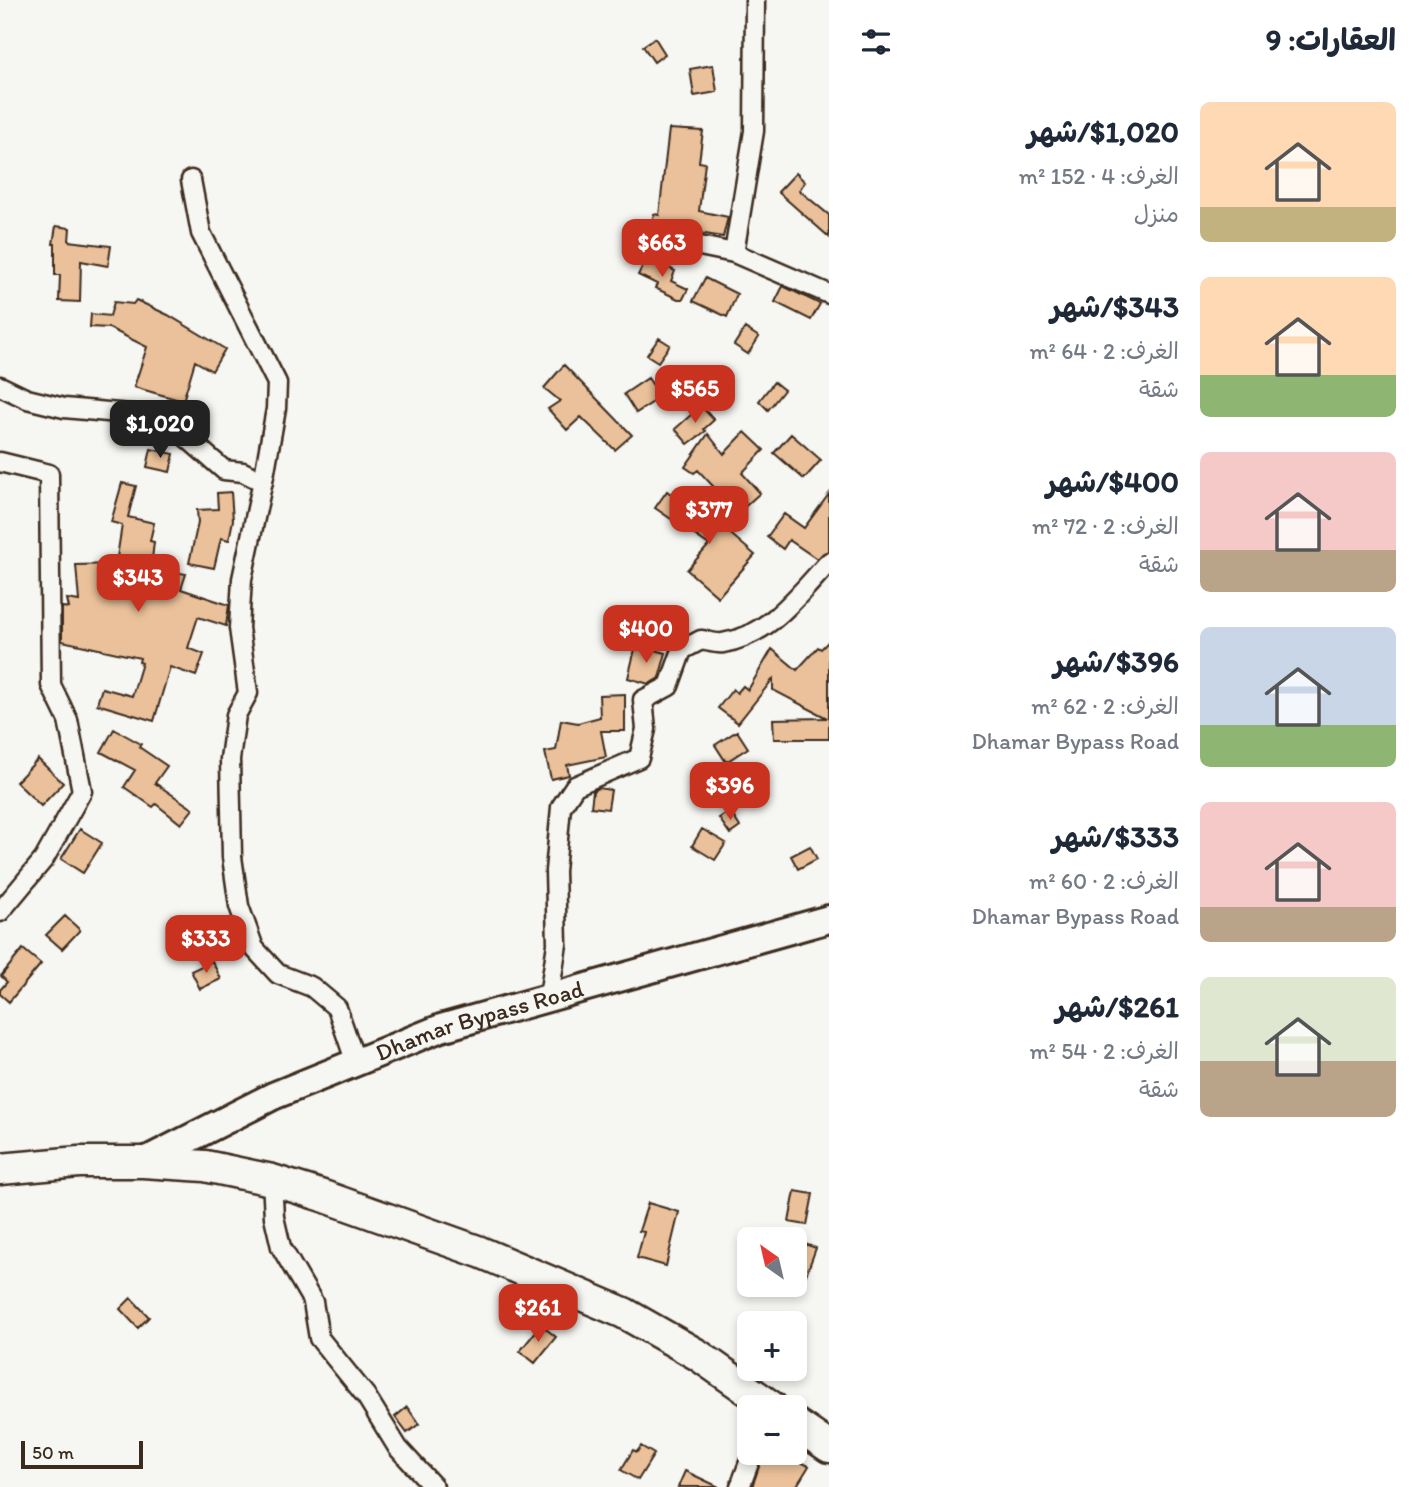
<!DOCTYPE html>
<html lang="ar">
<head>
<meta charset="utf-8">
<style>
  body { margin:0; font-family:Itim,"Playpen Sans Arabic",sans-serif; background:#f6f6f7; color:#1f2937; direction:rtl; height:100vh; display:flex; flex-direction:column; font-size:26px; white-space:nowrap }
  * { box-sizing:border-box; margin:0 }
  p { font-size:23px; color:#747a83 }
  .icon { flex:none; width:38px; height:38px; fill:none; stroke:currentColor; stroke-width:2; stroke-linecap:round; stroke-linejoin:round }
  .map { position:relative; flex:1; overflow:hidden; direction:ltr }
  .details { display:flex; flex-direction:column; background:#fff; width:595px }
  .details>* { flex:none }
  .needle { width:46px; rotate:326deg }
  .fabs { position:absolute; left:737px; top:1227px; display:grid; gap:14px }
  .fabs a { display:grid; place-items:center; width:70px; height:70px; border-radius:10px; background:#fff; box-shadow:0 4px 10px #0003; font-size:35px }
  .scale { position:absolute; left:21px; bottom:18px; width:122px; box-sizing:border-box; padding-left:7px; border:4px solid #3b2a1e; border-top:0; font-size:19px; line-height:24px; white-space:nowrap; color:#3b2a1e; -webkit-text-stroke:5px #f6f6f2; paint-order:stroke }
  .price { position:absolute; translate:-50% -60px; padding:0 16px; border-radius:14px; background:#c8321e; color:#fff; font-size:23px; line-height:46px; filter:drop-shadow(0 2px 4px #0008) }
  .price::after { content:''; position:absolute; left:50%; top:42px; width:21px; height:16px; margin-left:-10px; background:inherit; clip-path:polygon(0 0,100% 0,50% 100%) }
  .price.current { background:#222; color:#fff }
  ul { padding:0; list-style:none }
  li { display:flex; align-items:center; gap:21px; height:175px; padding:0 28px }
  li span { display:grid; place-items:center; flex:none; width:196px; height:140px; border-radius:10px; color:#555 }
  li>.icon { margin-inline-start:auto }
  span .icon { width:84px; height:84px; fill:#fffc; stroke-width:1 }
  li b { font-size:30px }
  h2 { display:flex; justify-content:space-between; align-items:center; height:84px; padding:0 28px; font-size:30px }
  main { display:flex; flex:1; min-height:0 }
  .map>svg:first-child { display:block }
</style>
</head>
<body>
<main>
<section class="details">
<h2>العقارات: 9<svg class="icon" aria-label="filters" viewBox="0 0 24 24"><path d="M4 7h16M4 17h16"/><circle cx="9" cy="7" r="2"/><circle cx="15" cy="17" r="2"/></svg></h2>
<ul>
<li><span style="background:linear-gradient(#ffd9b3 75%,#c2b280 0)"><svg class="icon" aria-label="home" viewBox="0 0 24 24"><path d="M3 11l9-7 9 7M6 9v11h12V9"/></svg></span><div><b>$1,020/شهر</b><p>الغرف: 4 · 152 m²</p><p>منزل</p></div></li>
<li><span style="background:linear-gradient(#ffd9b3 70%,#8fb573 0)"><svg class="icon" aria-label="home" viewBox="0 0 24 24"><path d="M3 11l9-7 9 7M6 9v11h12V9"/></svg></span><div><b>$343/شهر</b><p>الغرف: 2 · 64 m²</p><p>شقة</p></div></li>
<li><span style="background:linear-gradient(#f6c9c9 70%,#b9a48a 0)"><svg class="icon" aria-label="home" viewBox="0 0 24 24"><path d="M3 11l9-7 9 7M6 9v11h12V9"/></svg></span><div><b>$400/شهر</b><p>الغرف: 2 · 72 m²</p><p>شقة</p></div></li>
<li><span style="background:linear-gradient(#c9d6e8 70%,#8fb573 0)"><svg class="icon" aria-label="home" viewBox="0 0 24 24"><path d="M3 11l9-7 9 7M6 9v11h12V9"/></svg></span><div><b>$396/شهر</b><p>الغرف: 2 · 62 m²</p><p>Dhamar Bypass Road</p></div></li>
<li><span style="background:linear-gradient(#f6c9c9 75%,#b9a48a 0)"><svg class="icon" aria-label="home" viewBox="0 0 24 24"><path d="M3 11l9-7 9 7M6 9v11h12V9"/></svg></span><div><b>$333/شهر</b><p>الغرف: 2 · 60 m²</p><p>Dhamar Bypass Road</p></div></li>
<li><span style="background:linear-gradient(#dfe7d0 60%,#b9a48a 0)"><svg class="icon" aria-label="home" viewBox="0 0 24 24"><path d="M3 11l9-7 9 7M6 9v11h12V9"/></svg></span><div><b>$261/شهر</b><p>الغرف: 2 · 54 m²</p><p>شقة</p></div></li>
</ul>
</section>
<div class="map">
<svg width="829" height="1487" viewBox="0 0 829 1487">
  <rect width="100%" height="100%" fill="#f6f6f2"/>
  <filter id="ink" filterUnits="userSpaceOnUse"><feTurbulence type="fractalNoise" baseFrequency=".0143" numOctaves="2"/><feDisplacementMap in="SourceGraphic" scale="14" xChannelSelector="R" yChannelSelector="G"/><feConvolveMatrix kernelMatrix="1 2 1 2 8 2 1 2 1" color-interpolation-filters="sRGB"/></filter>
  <g filter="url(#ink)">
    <!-- building -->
    <path fill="#eac19a" stroke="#3b2a1e" stroke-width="2" d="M 655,38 L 665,54 L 654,62 L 643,46 Z
      M 713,65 L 717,92 L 694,96 L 690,69 Z
      M 669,129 L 703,131 L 699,162 L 705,163 L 699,211 L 728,217 L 723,237 L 651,225 L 654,214 L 659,215 Z
      M 796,173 L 805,182 L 799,190 L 829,215 L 829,237 L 778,192 Z
      M 56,226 L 70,228 L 69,241 L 111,246 L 108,266 L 81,261 L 80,302 L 59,301 L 60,275 L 55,275 L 55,244 L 53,244 Z
      M 647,257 L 675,271 L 671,281 L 688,289 L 683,299 L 678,299 L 655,288 L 657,284 L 638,275 Z
      M 705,278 L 737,294 L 727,317 L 693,301 Z
      M 783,286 L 820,304 L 811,320 L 775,302 Z
      M 136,300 L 168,315 L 225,349 L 212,371 L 195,361 L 183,401 L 134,387 L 147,347 L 109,328 L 90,327 L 91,314 L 110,316 L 114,302 L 133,304 Z
      M 745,328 L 759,337 L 748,354 L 734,345 Z
      M 659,338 L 670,345 L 658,362 L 647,355 Z
      M 564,365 L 632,435 L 615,450 L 581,417 L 567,430 L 548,409 L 560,401 L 544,388 Z
      M 648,378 L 661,397 L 636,413 L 624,394 Z
      M 774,382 L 784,390 L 768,410 L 759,401 Z
      M 701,406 L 714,420 L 704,429 L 706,431 L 688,444 L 675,429 Z
      M 745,432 L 764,450 L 742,473 L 760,493 L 738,513 L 698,470 L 694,473 L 685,467 L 708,434 L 724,454 Z
      M 791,434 L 821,460 L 804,479 L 774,453 Z
      M 151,449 L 174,454 L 170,472 L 147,467 Z
      M 122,483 L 136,486 L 128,517 L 154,523 L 150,541 L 154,542 L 151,568 L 186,574 L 181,589 L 229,605 L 226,626 L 198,617 L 188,648 L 204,654 L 196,676 L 170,667 L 154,721 L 97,704 L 102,688 L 132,696 L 142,663 L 139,662 L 140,658 L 62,641 L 62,607 L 69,608 L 67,599 L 79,601 L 76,565 L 116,564 L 122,525 L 111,522 Z
      M 667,491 L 680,501 L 723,529 L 724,528 L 755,555 L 718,597 L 687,570 L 709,545 L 655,508 Z
      M 231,492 L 233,520 L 229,540 L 221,538 L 214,568 L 189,563 L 198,523 L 197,510 L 218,509 L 217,493 Z
      M 829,494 L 829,551 L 817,559 L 789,540 L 783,549 L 767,537 L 784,514 L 804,528 Z
      M 829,641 L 829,739 L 774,739 L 773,719 L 827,718 L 773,690 L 773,679 L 738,723 L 718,708 L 733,689 L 737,693 L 743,686 L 748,690 L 772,649 L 797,670 L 818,647 L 821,649 Z
      M 636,645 L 666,653 L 659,678 L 649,684 L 628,678 Z
      M 625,694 L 625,731 L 601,731 L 606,757 L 567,765 L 569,775 L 551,779 L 545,752 L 556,750 L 561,720 L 578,723 L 600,717 L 599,695 Z
      M 114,729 L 141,744 L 139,747 L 167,766 L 155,783 L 193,809 L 181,824 L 156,804 L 153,807 L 124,787 L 135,770 L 101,752 Z
      M 737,731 L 748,748 L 726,762 L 715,745 Z
      M 38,759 L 63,783 L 41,806 L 16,782 Z
      M 723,775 L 735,792 L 720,804 L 707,787 Z
      M 598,788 L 611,790 L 608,809 L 591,807 L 593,791 Z
      M 730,811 L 740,827 L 730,834 L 719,818 Z
      M 80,829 L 102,843 L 83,873 L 61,859 Z
      M 702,829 L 726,843 L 715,860 L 692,846 Z
      M 810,846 L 817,859 L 798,869 L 791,856 Z
      M 65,916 L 80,930 L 62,949 L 46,935 Z
      M 23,949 L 41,964 L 9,1002 L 0,994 L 0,990 L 7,982 L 1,976 Z
      M 212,961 L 221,979 L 200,989 L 191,971 Z
      M 795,1191 L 813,1194 L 807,1225 L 789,1222 Z
      M 648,1203 L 679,1212 L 666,1266 L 637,1258 L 644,1232 L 639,1231 Z
      M 794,1240 L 816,1248 L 806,1275 L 794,1270 Z
      M 131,1298 L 149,1317 L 138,1328 L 120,1309 Z
      M 541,1325 L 556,1337 L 535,1363 L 520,1351 Z
      M 407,1407 L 419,1424 L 407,1433 L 395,1417 Z
      M 641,1446 L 654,1454 L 638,1480 L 621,1470 L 633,1450 L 637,1452 Z
      M 764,1452 L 780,1452 L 809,1466 L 796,1487 L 752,1487 Z
      M 685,1471 L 719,1487 L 678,1487 Z"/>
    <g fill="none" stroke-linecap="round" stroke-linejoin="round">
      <defs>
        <path id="minor" d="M 191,180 L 201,233 L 277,383 L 276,409 L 265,471 L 242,579 L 239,628 L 248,693 L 236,715 L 230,759 L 232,857 L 239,906 L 254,948 L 278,974 L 312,987 L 337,1008 L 356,1063
          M 641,234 L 734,253 L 829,294
          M 734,253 L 754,131 L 755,0
          M 0,386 L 27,399 L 64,408 L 163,417 L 224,470 L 243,472 L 263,482
          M 0,462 L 49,474 L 51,685 L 68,720 L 82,791 L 44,859 L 0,912
          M 549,996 L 557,944 L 555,871 L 561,807 L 575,786 L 639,758 L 646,729 L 643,700 L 669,686 L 682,650 L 701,640 C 708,641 716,644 723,643 C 769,636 799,594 829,562
          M 272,1180 L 274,1217 L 281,1247 L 313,1302 L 319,1338 L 366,1396 L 398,1448 L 434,1487
          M 740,1487 L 753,1452"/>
        <g id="secondary">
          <path id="s1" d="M 143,1162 L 273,1096 L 441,1028 L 829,919"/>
        </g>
        <path id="primary" d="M 0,1169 L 79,1162 L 143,1162 L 205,1166 L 272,1180 L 323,1196 L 480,1252 L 624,1313 L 698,1355 L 772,1407
          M 794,1423 L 829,1447"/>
      </defs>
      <!-- minor casing -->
      <use href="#minor" stroke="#3b2a1e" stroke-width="23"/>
      <!-- secondary casing -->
      <use href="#secondary" stroke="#3b2a1e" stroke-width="32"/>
      <!-- primary casing -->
      <use href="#primary" stroke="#3b2a1e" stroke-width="35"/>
      <!-- minor -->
      <use href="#minor" stroke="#f6f6f2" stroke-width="18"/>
      <!-- secondary -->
      <use href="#secondary" stroke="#f6f6f2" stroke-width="26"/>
      <!-- primary -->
      <use href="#primary" stroke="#f6f6f2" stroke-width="30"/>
    </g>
  </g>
  <g text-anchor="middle" stroke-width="5" stroke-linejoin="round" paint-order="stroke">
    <!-- street labels -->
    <g font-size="24" fill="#3b2a1e" stroke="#f6f6f2">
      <text dy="8" stroke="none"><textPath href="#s1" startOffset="366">Dhamar Bypass Road</textPath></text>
    </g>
  </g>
</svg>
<div class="fabs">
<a><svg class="needle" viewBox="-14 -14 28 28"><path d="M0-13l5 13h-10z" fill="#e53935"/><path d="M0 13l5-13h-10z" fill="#747a83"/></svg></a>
<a>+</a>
<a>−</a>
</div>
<div class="scale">50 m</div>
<b class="price" style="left:662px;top:279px">$663</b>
<b class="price" style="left:695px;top:425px">$565</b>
<b class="price current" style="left:160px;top:460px">$1,020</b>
<b class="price" style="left:709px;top:546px">$377</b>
<b class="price" style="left:138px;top:614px">$343</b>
<b class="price" style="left:646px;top:665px">$400</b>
<b class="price" style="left:730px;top:822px">$396</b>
<b class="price" style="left:206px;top:975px">$333</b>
<b class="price" style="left:538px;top:1344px">$261</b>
</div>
</main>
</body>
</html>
